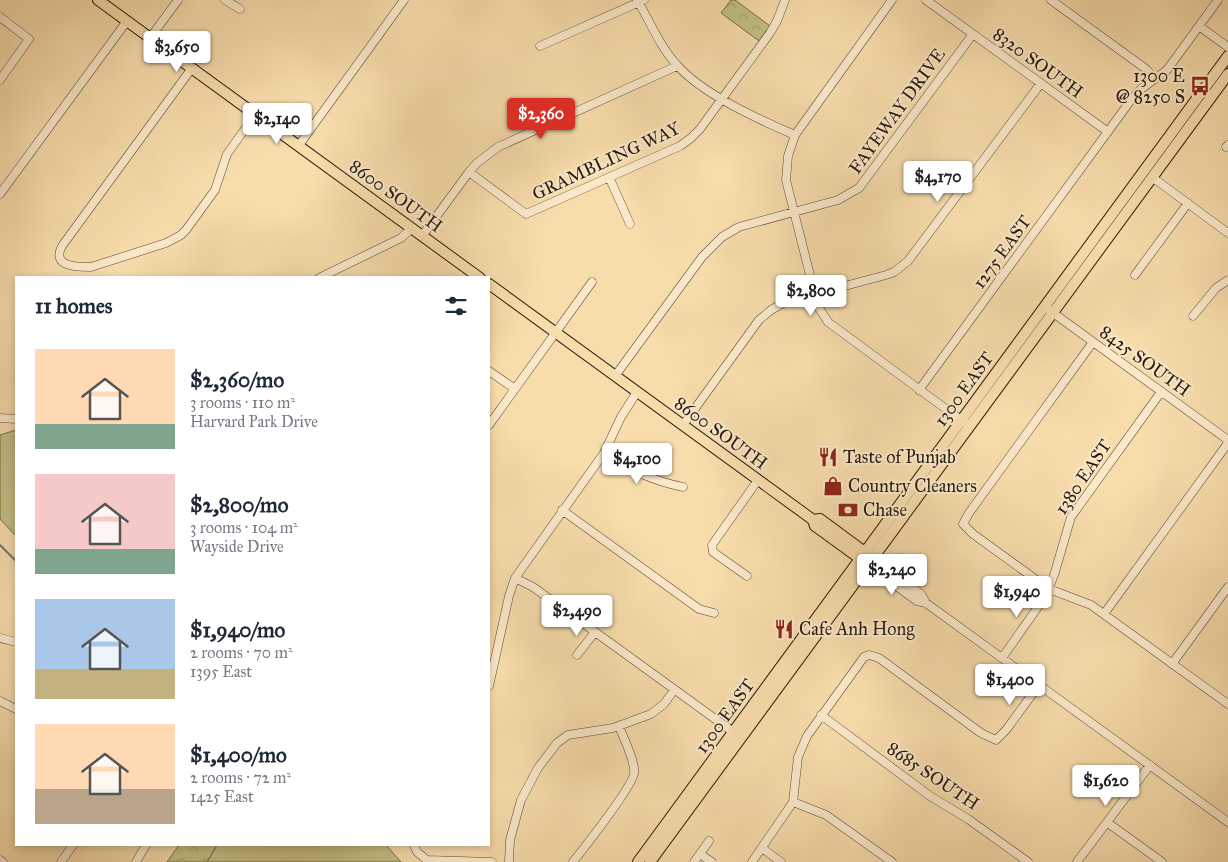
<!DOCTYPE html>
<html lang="en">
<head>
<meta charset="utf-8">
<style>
  body { margin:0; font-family:"IM FELL Great Primer",serif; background:#f6f6f7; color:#1f2937; height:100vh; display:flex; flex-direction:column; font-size:19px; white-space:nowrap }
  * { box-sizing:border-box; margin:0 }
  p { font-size:16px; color:#747a83 }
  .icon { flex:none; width:28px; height:28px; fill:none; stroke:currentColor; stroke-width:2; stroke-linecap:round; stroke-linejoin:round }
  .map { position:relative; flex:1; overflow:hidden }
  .panel { position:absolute; left:15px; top:276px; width:475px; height:570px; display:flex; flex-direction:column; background:#fff; border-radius:0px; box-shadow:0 2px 8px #0003 }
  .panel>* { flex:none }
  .price { position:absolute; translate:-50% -42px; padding:0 11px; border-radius:5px; background:#fff; color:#222; font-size:16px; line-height:32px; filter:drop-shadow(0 1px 2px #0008) }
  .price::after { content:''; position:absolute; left:50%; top:30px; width:15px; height:11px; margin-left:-8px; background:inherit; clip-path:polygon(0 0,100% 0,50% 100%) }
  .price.selected { background:#d93025; color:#fff }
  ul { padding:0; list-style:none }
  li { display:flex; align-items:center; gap:15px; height:125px; padding:0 20px }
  li span { display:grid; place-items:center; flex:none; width:140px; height:100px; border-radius:0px; color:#555 }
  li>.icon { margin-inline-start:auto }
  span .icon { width:60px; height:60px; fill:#fffc; stroke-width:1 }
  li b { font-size:21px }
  h2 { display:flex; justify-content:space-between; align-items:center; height:60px; padding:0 20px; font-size:21px }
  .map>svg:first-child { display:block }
</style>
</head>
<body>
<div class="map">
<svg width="1228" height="862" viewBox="0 0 1228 862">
  <defs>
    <pattern id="park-crowns" width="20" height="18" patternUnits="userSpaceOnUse" patternTransform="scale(1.25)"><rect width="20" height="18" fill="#c3bf85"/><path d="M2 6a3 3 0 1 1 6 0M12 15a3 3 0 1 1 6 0" fill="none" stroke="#a7a472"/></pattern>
  </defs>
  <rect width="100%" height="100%" fill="#f7dcac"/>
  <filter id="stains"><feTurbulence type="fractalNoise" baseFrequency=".004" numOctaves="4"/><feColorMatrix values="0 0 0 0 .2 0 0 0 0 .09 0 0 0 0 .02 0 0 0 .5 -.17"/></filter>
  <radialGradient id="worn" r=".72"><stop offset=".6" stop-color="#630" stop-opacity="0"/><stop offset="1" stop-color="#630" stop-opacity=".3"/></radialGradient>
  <!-- grass -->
  <path fill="#c3bf85" stroke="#746c49" d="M 16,430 L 16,536 L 0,519 L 0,435 Z
    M 217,845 L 386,845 L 401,862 L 207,862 Z"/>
  <!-- park -->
  <path fill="url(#park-crowns)" stroke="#746c49" d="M 731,0 L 735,0 L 770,26 L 759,41 L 721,13 Z
    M 179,845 L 217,845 L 207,862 L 167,862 Z"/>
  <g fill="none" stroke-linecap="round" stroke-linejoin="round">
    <!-- stream -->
    <path stroke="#6d7b6d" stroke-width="2" d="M 0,545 L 16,561"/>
    <defs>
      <path id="minor" d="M 225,0 L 240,9
        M 637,0 C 650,21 660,47 677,65 C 702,94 760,120 795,135
        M 892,0 L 795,135 L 788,156 L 786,180 L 815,295 L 819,308 L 828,322 L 969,426
        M 926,0 L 1108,132
        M 1051,0 L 1146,69 L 1155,79
        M 0,17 L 29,39 L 0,80
        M 1199,26 L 1228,47
        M 150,38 L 178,0
        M 540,46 L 644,0
        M 192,68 L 62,246 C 51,267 77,267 91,267 L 166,243 L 181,235 L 186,230 L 215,190 L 227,154 L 255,115
        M 299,145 L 404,0
        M 1226,147 L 1228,145
        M 469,172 L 526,214 L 680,146 L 691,138 L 700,129 L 770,33 L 777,21 L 785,0
        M 609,177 L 630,224
        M 1152,177 L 1228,233
        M 0,194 L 127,21
        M 422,236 L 469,172 L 477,163 L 498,147 L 677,66
        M 1135,275 L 1188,203
        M 319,278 L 401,238 L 412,228
        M 1045,307 L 1228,440
        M 1193,316 L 1216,288 L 1228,280
        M 1093,342 L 969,513 L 963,524 L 973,534 L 1049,589 L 1091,605 L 1228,704
        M 489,371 L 515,389
        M 615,376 L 702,257 L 722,237 L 739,227 L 838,200 L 859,188 L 973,34
        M 919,390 L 1131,100 L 1141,89 L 1167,70 L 1218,0
        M 0,418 L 16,419
        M 489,425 L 592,282
        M 683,425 L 759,320 L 771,310 L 785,302 L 886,275 L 894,272 L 908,261 L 1041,83
        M 604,453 C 629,470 653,481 683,487
        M 562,510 L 699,609 L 714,613
        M 873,558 L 921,594 L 926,603
        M 868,565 L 917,601 L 926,603 L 1228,822
        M 747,576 L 713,552 L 712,545 L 758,480
        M 515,578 L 533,587 L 736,734
        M 1104,614 L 1228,443
        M 0,638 L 16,642
        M 577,655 L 595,632
        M 1002,658 L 1047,594 L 1055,572 L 1071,517 L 1161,392
        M 1172,664 L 1228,587
        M 489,686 L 509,596 L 515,578 L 604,453 L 621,417 L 637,392
        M 0,701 L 16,709
        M 821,715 L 930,796 L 968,819 L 1028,862
        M 793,802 L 826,815 L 892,862
        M 1108,823 L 1162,862
        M 414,845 L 417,852 L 427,860 L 492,862
        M 762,848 L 781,862
        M 700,854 L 712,862
        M 0,860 L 3,862
        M 61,862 L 73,845
        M 136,862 L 146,845
        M 509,862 L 510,840 L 521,800 L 538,768 L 557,743 L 568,735 L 613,728 L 651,714 L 664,704 L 674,690
        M 573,862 C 584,848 633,786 634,773 C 636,763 623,737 619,726
        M 694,862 L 709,841
        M 752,862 L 793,802 L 798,757 L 807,736 L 864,657 L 869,655 L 879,658 L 981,733 L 996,740 L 1006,730 L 1039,685
        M 1077,862 L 1150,765"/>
      <path id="major" d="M 98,0 L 480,278
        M 489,284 L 805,514 L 813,520 L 815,526 L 866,563
        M 813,520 L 820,519 L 870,556
        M 638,862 L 1228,56
        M 650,862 L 1228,74"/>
    </defs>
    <!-- minor casing -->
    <use href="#minor" stroke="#5a4a35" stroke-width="9"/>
    <!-- major casing -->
    <use href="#major" stroke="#261a0d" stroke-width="12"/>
    <!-- minor -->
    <use href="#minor" stroke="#fae8c9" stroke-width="8"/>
    <!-- major -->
    <use href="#major" stroke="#f7dcac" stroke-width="10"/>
  </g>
  <!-- icons -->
  <defs>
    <symbol id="bus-bare" viewBox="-9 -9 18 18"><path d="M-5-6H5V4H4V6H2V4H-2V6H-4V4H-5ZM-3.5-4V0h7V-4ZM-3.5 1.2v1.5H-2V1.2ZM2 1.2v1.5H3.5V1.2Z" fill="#8f2418" stroke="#fae8c9" stroke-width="2.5" paint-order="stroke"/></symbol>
    <symbol id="restaurant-bare" viewBox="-9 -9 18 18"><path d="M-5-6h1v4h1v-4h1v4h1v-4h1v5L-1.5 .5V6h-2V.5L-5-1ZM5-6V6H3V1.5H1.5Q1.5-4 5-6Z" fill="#8f2418" stroke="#fae8c9" stroke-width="2.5" paint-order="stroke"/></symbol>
    <symbol id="shop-bare" viewBox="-9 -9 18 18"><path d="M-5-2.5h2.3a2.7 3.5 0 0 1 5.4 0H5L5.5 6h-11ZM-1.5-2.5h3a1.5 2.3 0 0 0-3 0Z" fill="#8f2418" stroke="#fae8c9" stroke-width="2.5" paint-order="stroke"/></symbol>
    <symbol id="bank-bare" viewBox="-9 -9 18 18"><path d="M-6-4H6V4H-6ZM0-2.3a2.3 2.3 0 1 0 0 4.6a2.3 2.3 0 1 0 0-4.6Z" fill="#8f2418" stroke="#fae8c9" stroke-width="2.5" paint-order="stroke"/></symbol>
  </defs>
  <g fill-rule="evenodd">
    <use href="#bus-bare" x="1186" y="72" width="28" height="28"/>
    <use href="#restaurant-bare" x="814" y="443" width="28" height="28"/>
    <use href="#shop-bare" x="819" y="472" width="28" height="28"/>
    <use href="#bank-bare" x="834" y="496" width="28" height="28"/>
    <use href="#restaurant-bare" x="770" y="615" width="28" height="28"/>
  </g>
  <g text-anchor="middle" stroke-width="4" stroke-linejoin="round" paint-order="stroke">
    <!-- street labels -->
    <g font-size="18" fill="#261a0d" stroke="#fae8c9">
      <text transform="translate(1038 63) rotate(36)" y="6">8320 SOUTH</text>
      <text transform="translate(897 111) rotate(-54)" y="6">FAYEWAY DRIVE</text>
      <text transform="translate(606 161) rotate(-25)" y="6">GRAMBLING WAY</text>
      <text transform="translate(396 196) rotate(36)" y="6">8600 SOUTH</text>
      <text transform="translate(1002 252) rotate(-54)" y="6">1275 EAST</text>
      <text transform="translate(1145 361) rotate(36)" y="6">8425 SOUTH</text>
      <text transform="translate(964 389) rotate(-54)" y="6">1300 EAST</text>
      <text transform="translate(721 433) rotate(36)" y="6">8600 SOUTH</text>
      <text transform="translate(1083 477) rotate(-56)" y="6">1380 EAST</text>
      <text transform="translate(725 716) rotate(-54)" y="6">1300 EAST</text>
      <text transform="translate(933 776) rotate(34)" y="6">8685 SOUTH</text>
    </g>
    <!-- poi labels -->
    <g font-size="18" fill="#261a0d" stroke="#fae8c9" text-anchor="start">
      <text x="1185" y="82" text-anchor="end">1300 E<tspan x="1185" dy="21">@ 8250 S</tspan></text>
      <text x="843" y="463">Taste of Punjab</text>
      <text x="848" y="492">Country Cleaners</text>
      <text x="863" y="516">Chase</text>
      <text x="799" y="635">Cafe Anh Hong</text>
    </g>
  </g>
  <rect width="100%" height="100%" filter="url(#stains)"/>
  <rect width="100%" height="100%" fill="url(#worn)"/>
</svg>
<b class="price" style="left:177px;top:73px">$3,650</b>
<b class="price selected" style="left:541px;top:140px">$2,360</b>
<b class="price" style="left:277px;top:145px">$2,140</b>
<b class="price" style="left:938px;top:203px">$4,170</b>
<b class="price" style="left:811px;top:317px">$2,800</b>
<b class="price" style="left:637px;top:485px">$4,100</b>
<b class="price" style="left:892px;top:596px">$2,240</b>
<b class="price" style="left:1017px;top:618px">$1,940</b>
<b class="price" style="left:577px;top:637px">$2,490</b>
<b class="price" style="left:1010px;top:706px">$1,400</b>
<b class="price" style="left:1106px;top:807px">$1,620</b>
<section class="panel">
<h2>11 homes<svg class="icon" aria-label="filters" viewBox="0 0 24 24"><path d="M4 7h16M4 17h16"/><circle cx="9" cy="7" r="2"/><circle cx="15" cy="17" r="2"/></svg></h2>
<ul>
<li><span style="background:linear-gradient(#ffd9b3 75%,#7fa58c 0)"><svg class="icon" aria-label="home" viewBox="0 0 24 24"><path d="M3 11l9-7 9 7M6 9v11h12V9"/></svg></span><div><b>$2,360/mo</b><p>3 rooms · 110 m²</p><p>Harvard Park Drive</p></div></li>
<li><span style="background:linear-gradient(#f6c9c9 75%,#7fa58c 0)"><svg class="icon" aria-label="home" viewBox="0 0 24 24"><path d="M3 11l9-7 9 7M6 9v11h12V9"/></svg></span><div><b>$2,800/mo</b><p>3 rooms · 104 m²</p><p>Wayside Drive</p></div></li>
<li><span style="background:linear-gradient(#a9c7e8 70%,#c2b280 0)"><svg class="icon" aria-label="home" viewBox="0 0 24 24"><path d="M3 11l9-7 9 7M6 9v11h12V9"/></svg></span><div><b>$1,940/mo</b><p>2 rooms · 70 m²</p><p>1395 East</p></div></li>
<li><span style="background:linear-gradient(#ffd9b3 65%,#b9a48a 0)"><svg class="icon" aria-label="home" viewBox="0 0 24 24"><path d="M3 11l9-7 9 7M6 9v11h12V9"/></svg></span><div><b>$1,400/mo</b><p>2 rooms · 72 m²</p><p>1425 East</p></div></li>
</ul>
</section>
</div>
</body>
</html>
